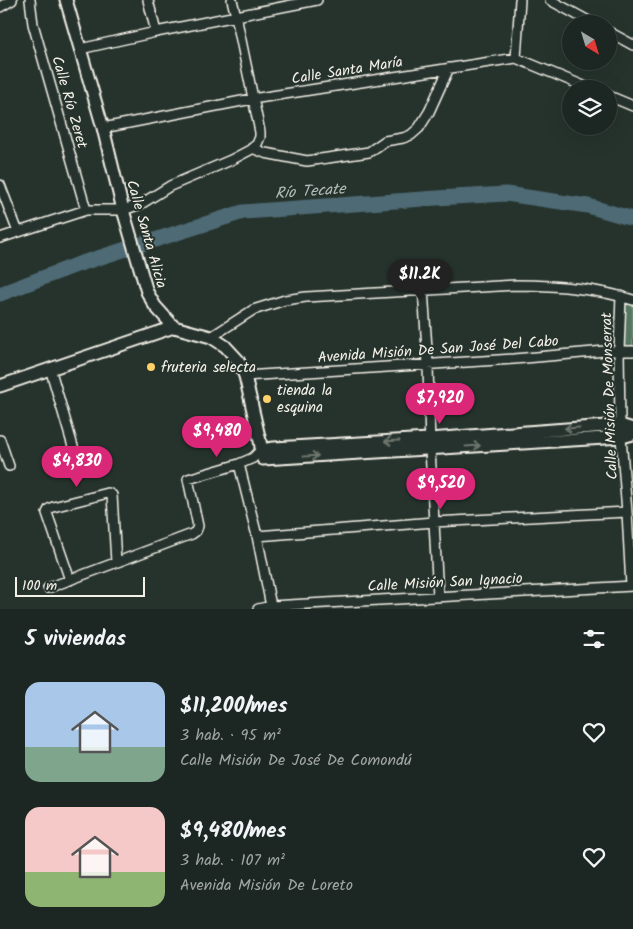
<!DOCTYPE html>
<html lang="es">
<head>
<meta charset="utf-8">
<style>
  body { margin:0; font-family:Kalam,sans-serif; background:#29322f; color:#f1f3f6; height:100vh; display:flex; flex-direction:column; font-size:19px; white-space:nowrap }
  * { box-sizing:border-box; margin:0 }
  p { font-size:16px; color:#a0a5a5 }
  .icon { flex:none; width:28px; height:28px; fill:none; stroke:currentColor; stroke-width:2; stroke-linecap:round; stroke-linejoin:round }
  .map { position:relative; height:609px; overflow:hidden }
  .drawer { display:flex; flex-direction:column; background:#1c2622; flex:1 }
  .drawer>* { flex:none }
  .needle { width:32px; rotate:142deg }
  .fabs { position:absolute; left:562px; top:15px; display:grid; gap:10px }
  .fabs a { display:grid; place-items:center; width:55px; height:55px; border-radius:50%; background:#1c2622; box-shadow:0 5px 20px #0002,0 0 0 1px #3a4340; font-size:25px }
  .scale { position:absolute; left:15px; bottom:12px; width:130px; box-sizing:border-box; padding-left:5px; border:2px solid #f4f1e8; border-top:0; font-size:14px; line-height:18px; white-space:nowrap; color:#f4f1e8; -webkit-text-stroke:4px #26332d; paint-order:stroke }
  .price { position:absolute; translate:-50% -42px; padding:0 11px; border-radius:18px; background:#db2777; color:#fff; font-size:16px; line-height:32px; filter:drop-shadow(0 1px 2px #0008) }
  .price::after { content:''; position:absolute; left:50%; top:30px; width:15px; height:11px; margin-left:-8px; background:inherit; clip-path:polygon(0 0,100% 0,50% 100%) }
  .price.selected { background:#222; color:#fff }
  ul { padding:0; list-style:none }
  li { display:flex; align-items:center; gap:15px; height:125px; padding:0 25px }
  li span { display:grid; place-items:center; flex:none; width:140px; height:100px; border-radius:15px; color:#555 }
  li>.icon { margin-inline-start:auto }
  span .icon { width:60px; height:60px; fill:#fffc; stroke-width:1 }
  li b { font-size:21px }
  h2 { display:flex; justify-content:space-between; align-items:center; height:60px; padding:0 25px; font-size:21px }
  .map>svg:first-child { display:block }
</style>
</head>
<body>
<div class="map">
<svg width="633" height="609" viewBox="0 0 633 609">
  <rect width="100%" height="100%" fill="#26332d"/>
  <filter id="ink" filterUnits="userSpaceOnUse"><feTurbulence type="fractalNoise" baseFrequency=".02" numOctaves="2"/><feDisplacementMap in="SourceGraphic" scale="10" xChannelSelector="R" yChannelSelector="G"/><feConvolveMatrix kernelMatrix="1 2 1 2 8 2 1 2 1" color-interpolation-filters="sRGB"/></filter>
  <g filter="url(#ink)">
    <!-- green -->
    <path fill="#547660" stroke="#a4b4a4" d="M 618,296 L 633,300 L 633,351 L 620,350 Z"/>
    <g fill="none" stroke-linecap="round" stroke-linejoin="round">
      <!-- river -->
      <path stroke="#4e6b74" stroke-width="15" d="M 0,294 L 79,264 L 243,212 L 437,198 L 506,194 L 588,206 L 633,219"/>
      <defs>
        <path id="minor" d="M 30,0 L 33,24 L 86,210
          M 148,0 L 156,32
          M 550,0 L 594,24
          M 0,7 L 12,0
          M 609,32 L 633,45
          M 80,49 L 156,32 L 317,0
          M 516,58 L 520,0
          M 609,96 L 633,106
          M 103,128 L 252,99 L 516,58 L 591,89
          M 252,148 L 265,153 L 307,161 L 369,152 L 385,141 L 403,138 L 411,135 L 419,128 L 429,112 L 449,68
          M 0,185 L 18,232
          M 0,238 L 86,210 L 123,210 L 141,204 L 170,186 L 231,160 L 250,150 L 257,144 L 260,137 L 260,132 L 236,16 L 232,0
          M 423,289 L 428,364 L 430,449 L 438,596
          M 621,296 L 619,350 L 620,425 L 627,512 L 631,586
          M 211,337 L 253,310 L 285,300 L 306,297 L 517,285 C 556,285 595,288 633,300
          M 50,368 L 74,450
          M 245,376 L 514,359 L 605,351 L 633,351
          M 0,440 L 9,466
          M 239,464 L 257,536 L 271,606
          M 257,536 L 434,522 L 627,512
          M 70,580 L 47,513 L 49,509 L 53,507 L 108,493 L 112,495 L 116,562
          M 48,588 L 192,534 L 196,531 L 198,526 L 188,479 L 239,464 L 253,458 L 261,450
          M 258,609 L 271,606 L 633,586"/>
        <path id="tertiary" d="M 66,0 L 103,128 L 123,210 L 147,292 L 155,306 L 174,327 L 211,337 L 225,346 L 238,360 L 245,376 L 260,441 L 263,459 L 622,437 L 633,434
          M 0,386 L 174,327
          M 261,450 L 274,448 L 429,439 L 620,425 L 633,429"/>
      </defs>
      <!-- minor casing -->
      <use href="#minor" stroke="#f4f1e8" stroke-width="12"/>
      <!-- tertiary casing -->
      <use href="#tertiary" stroke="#f4f1e8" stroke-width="15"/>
      <!-- minor -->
      <use href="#minor" stroke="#26332d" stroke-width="9"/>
      <!-- tertiary -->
      <use href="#tertiary" stroke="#26332d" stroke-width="11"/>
    </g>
    <!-- one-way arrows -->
    <defs><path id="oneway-shaft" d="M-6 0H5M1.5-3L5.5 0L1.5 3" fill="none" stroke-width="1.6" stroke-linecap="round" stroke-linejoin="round" transform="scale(1.25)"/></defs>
    <g stroke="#6e766e">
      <use href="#oneway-shaft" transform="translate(572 428) rotate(176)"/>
      <use href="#oneway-shaft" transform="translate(392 441) rotate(177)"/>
      <use href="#oneway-shaft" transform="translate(473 446) rotate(-4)"/>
      <use href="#oneway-shaft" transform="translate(311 456) rotate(-3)"/>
    </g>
  </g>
  <!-- markers -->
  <g fill="#ffd166" stroke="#26332d" stroke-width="2">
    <circle cx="151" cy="367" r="5"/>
    <circle cx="267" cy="399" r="5"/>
  </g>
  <g text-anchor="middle" stroke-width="4" stroke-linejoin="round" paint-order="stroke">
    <!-- street labels -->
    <g font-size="15" fill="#f4f1e8" stroke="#26332d">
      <text transform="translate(347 70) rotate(-9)" y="5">Calle Santa María</text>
      <text transform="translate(70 102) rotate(74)" y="5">Calle Río Zeret</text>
      <text transform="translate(147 234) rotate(74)" y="5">Calle Santa Alicia</text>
      <text transform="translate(438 349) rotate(-4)" y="5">Avenida Misión De San José Del Cabo</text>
      <text transform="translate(609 396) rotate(-92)" y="5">Calle Misión De Monserrat</text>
      <text transform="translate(445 582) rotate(-3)" y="5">Calle Misión San Ignacio</text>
    </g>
    <!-- poi labels -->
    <g font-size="15" fill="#f4f1e8" stroke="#26332d" text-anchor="start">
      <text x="161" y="372">fruteria selecta</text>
      <text x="277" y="395">tienda la<tspan x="277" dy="17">esquina</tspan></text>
    </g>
    <!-- water labels -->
    <g font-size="16" font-style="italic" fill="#b2bbba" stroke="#26332d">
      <text transform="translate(310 190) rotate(-4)" y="6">Río Tecate</text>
    </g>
  </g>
</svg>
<div class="fabs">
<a><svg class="needle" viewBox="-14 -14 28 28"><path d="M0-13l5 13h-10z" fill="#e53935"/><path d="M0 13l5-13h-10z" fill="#a0a5a5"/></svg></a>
<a><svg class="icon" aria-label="layers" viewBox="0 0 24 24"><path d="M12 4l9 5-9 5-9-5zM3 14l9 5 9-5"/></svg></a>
</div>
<div class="scale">100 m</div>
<b class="price selected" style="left:420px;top:301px">$11.2K</b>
<b class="price" style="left:440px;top:425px">$7,920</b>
<b class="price" style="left:217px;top:458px">$9,480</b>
<b class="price" style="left:77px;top:488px">$4,830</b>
<b class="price" style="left:441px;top:510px">$9,520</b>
</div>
<section class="drawer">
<h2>5 viviendas<svg class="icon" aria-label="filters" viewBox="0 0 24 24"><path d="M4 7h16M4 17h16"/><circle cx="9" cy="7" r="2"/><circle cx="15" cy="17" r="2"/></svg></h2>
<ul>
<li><span style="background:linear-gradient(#a9c7e8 65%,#7fa58c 0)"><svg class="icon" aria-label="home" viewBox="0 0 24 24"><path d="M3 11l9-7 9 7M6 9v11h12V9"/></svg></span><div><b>$11,200/mes</b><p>3 hab. · 95 m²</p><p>Calle Misión De José De Comondú</p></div><svg class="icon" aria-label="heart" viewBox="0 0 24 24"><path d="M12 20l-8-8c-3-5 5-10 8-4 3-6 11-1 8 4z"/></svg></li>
<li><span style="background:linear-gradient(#f6c9c9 65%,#8fb573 0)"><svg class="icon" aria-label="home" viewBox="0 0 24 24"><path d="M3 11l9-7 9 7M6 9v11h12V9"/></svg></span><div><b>$9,480/mes</b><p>3 hab. · 107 m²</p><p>Avenida Misión De Loreto</p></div><svg class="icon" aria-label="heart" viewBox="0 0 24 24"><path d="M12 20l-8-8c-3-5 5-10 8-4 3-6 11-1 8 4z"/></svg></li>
</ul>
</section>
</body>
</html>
